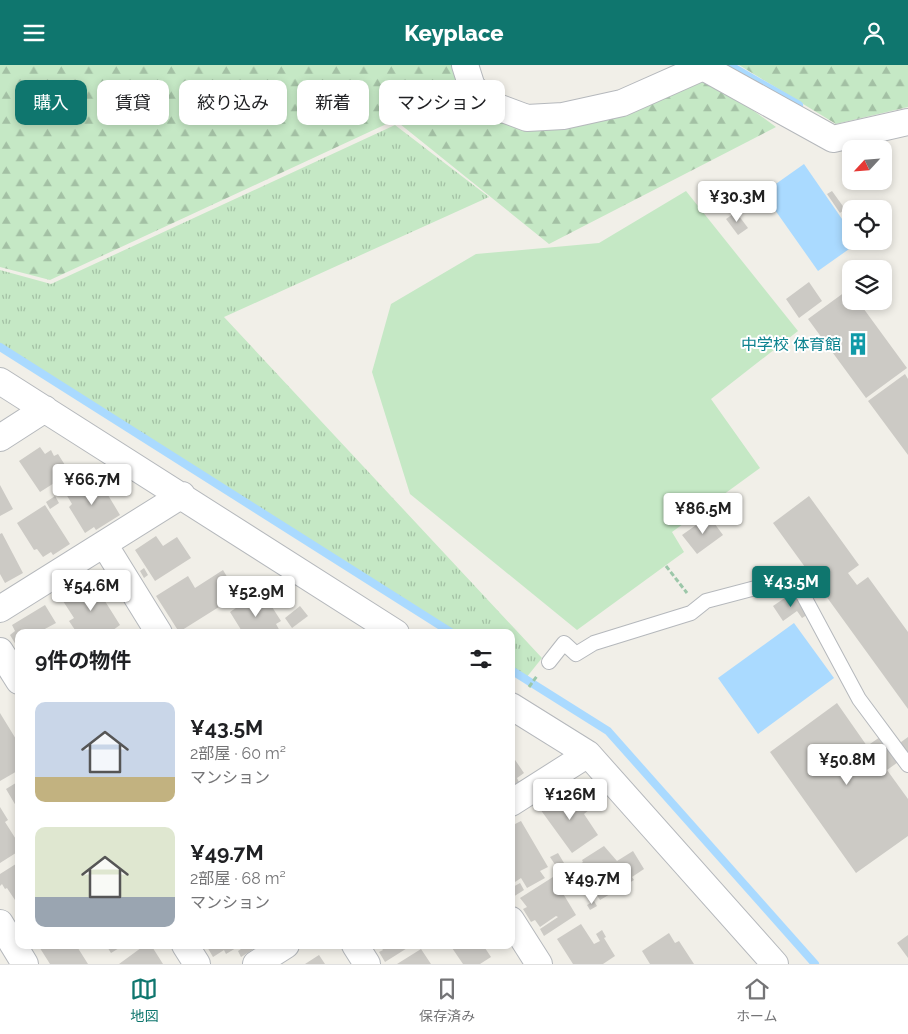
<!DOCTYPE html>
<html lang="ja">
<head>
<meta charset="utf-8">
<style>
  body { margin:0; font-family:Raleway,"Noto Sans JP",sans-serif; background:#f2f2f2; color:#202124; height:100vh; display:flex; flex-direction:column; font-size:19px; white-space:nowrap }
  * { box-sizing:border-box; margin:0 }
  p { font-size:16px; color:#757577 }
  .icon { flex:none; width:28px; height:28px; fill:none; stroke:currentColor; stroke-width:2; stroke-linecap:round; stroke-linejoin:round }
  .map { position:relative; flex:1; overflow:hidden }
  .sheet { position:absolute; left:15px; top:564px; width:500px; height:320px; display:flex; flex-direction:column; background:#fff; border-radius:10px; box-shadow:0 2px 8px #0003 }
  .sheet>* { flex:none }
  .top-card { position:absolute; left:15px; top:15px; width:500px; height:45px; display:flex; gap:10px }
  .needle { width:32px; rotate:244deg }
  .buttons { position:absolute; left:842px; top:75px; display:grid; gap:10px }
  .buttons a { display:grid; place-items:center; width:50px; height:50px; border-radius:10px; background:#fff; box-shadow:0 2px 8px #0003; font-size:25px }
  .price { position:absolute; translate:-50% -42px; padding:0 11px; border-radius:5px; background:#fff; color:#222; font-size:16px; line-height:32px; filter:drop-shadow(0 1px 2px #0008) }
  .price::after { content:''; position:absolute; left:50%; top:30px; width:15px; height:11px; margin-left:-8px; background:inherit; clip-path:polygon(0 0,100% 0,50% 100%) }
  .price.current { background:#0f766e; color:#fff }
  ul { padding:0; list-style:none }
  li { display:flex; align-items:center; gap:15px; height:125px; padding:0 20px }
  li span { display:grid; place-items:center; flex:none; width:140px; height:100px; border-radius:10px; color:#555 }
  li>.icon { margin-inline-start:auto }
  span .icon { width:60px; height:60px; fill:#fffc; stroke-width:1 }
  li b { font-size:21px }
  h2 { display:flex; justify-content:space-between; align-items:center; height:60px; padding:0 20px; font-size:21px }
  .pill { padding:0 18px; border-radius:10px; background:#fff; box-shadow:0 2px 8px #0003; font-size:18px; line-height:45px }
  .pill.current { background:#0f766e; color:#fff }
  header { display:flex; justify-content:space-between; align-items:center; height:65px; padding:0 20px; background:#0f766e; color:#fff; font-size:22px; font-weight:800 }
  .dock { display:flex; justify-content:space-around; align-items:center; height:70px; border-top:1px solid #e0e0e0; background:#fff; font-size:14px; color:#757577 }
  .dock a { display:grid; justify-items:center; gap:2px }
  .dock .current { color:#0f766e }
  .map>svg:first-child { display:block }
</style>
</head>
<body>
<header><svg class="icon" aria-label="menu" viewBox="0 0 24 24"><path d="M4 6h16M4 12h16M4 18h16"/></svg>Keyplace<svg class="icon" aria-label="person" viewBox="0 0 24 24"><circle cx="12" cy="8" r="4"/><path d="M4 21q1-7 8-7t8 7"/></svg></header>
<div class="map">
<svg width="908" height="899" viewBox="0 0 908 899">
  <defs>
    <pattern id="grass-tufts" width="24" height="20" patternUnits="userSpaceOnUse" patternTransform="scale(1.25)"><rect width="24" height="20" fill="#c5e8c5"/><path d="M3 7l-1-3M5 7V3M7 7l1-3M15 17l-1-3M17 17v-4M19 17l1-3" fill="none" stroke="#a3c0a4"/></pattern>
    <pattern id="forest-firs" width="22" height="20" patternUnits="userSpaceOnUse" patternTransform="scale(1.25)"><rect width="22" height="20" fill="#c5e8c5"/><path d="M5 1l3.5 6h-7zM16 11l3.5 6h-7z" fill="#a3c0a4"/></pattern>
  </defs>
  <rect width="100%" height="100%" fill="#f1efe8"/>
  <!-- grass -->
  <path fill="url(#grass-tufts)" d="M 395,60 L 489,132 L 224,252 L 542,593 L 526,613 L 511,603 L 511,568 L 455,567 L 0,280 L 0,205 L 51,219 Z"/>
  <!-- forest -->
  <path fill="url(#forest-firs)" d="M 0,0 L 454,0 L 500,55 L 703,13 L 714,17 L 776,62 L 549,179 L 395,55 L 50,215 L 0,202 Z
    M 739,0 L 908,0 L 908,42 L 836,59 Z"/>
  <!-- park -->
  <path fill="#c5e8c5" d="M 686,126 L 798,266 L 711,334 L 760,403 L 672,467 L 684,487 L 577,565 L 410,429 L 372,307 L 391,239 L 476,189 L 599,178 Z"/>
  <!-- water -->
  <path fill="#aadaff" d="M 804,99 L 851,167 L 851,176 L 859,177 L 818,206 L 763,128 Z
    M 794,558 L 834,613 L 758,669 L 718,613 Z"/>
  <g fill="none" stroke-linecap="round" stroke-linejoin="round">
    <!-- stream -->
    <path stroke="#aadaff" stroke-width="8" d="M 729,0 L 799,40
      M 0,282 L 452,568
      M 511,605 L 608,666 L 815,899"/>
  </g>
  <!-- building -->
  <path fill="#cccac5" d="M 832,126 L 845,144 L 840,148 L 827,129 Z
    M 736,147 L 748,163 L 738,170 L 726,154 Z
    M 809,217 L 822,236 L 799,253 L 786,234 Z
    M 849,224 L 851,236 L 858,236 L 907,303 L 866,333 L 808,254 Z
    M 905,309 L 908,314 L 908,390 L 868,336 Z
    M 40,382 L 45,389 L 51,385 L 54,391 L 58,389 L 70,408 L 40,427 L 19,396 Z
    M 92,412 L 101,427 L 105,425 L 120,450 L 96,465 L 94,462 L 85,468 L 69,442 L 72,439 L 66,429 Z
    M 0,420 L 13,444 L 0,451 Z
    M 55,431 L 59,438 L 50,444 L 46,437 Z
    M 809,431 L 859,500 L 848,508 L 857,520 L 868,512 L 908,567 L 908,644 L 773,458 Z
    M 45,440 L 70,479 L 53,490 L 51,487 L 43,492 L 37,484 L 34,485 L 17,458 Z
    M 709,451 L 723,470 L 697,489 L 682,470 Z
    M 2,468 L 23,508 L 5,518 L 0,509 L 0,469 Z
    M 156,471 L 163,481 L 177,472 L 191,493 L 155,516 L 135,485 Z
    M 144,503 L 148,510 L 144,513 L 140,506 Z
    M 223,505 L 238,530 L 179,567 L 156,531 L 188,511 L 195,523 Z
    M 93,517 L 120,560 L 109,568 L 77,568 L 69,556 L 74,553 L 63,536 Z
    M 789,530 L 792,534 L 798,530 L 810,548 L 802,553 L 797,546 L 783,556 L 773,541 Z
    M 252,532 L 257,540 L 267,534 L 281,556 L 276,559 L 281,568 L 243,568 L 230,547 Z
    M 45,540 L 56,558 L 43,565 L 45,568 L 19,568 L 19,585 L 10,570 L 15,566 L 12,560 Z
    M 300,541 L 308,551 L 292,563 L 285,553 Z
    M 837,638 L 867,681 L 883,670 L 901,695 L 887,705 L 908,734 L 908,771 L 856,808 L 770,687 Z
    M 0,648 L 19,679 L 19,705 L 0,716 Z
    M 908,672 L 908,695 L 897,680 Z
    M 511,689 L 524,708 L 517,713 L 519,717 L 511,723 Z
    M 19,716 L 19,746 L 6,724 Z
    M 567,725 L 574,736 L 579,732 L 589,745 L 584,749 L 598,770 L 572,788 L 540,744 Z
    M 0,742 L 8,755 L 5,757 L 19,779 L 19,786 L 0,798 Z
    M 521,756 L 548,802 L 540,806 L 545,813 L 527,823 L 521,813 L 515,817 L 511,811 L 511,761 Z
    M 604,781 L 617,796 L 633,786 L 644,804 L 632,812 L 634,815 L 600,835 L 579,800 L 583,797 L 582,795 Z
    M 558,788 L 567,803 L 560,807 L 550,792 Z
    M 19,797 L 19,841 L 7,823 L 5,824 L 2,819 L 0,821 L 0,809 Z
    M 553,812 L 576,850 L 544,871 L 540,864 L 558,852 L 556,851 L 540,862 L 535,855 L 531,857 L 523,844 L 527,842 L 520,833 Z
    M 520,818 L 524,825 L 513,832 L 511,823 Z
    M 594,836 L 597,841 L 590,845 L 587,840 Z
    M 581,859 L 594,879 L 600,876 L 596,869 L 602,865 L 606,872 L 604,873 L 615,891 L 603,899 L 573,899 L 557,874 Z
    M 669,868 L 675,878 L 679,876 L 694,899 L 650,899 L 642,886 Z
    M 908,870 L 908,893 L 897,878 Z
    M 38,880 L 76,880 L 88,899 L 50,899 Z
    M 106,880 L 124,880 L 111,888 Z
    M 145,880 L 151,880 L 163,899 L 119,899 Z
    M 206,880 L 241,880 L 226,889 L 224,885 L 213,892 Z
    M 247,880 L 260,880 L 241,892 L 238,886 Z
    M 379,880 L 412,880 L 385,897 L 379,887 L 383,885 Z
    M 450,880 L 483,880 L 491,892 L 480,899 L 463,899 Z
    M 421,884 L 431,899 L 397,899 Z
    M 319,890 L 325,899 L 305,899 Z"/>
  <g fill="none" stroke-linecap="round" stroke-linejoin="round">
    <defs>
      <path id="lane" d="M 549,597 L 564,578 L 576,589 L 594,578 L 691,548 L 706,536 L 794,513 L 859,634 L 908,700"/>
      <path id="street" d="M 465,0 L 472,22 L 495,41 L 527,53 L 563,51 L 622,38 L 703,2 L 833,74 L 908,57
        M 0,316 L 396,568
        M 0,373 L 45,344
        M 104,479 L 159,568
        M 0,544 L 182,430
        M 0,586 L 19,616
        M 511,641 L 588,689 L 775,899
        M 511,738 L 588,689
        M 511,855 L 539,899
        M 0,858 L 25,899
        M 185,880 L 197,899
        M 355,880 L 367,899
        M 256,899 L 286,880"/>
    </defs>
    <!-- lane casing -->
    <use href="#lane" stroke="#b5b8bc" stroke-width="16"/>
    <!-- street casing -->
    <use href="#street" stroke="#b5b8bc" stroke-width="28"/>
    <!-- path -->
    <path stroke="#9cc7a9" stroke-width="3" stroke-dasharray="5 2.5" stroke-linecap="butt" d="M 666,501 L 687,528
      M 529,622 L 537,611"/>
    <!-- lane -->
    <use href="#lane" stroke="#fff" stroke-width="14"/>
    <!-- street -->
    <use href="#street" stroke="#fff" stroke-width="26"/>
  </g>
  <!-- icons -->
  <defs>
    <symbol id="building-bare" viewBox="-9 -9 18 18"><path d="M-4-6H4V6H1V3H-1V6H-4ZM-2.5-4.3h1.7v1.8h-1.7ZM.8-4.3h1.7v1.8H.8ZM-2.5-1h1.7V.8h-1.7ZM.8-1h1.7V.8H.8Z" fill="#0f9aa8" stroke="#fff" stroke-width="2.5" paint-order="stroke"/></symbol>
  </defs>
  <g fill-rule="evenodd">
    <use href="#building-bare" x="842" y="263" width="32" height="32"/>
  </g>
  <g text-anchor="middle" stroke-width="4" stroke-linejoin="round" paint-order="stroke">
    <!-- culture labels -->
    <g font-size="16" fill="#0d838f" stroke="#fff" text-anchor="end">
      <text x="841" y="285">中学校 体育館</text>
    </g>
  </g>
</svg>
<div class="buttons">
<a><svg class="needle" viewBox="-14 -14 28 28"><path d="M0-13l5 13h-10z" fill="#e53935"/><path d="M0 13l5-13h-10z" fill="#757577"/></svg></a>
<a><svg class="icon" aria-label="locate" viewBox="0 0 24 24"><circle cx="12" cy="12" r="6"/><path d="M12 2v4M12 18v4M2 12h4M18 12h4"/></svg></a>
<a><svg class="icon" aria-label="layers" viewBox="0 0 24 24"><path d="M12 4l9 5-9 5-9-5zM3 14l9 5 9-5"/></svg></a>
</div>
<b class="price" style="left:737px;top:158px">¥30.3M</b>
<b class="price" style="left:92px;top:441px">¥66.7M</b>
<b class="price" style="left:703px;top:470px">¥86.5M</b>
<b class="price current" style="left:791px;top:543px">¥43.5M</b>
<b class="price" style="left:91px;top:547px">¥54.6M</b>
<b class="price" style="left:256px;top:553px">¥52.9M</b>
<b class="price" style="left:847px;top:721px">¥50.8M</b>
<b class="price" style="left:570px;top:756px">¥126M</b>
<b class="price" style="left:592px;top:840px">¥49.7M</b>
<div class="top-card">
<a class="pill current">購入</a>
<a class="pill">賃貸</a>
<a class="pill">絞り込み</a>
<a class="pill">新着</a>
<a class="pill">マンション</a>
</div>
<section class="sheet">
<h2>9件の物件<svg class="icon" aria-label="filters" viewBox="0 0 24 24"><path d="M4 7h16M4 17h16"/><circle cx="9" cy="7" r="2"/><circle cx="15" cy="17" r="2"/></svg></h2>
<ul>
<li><span style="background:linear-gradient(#c9d6e8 75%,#c2b280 0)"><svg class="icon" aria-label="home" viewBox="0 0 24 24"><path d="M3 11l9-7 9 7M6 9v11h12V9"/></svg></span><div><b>¥43.5M</b><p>2部屋 · 60 m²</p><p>マンション</p></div></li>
<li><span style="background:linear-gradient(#dfe7d0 70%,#9aa5b1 0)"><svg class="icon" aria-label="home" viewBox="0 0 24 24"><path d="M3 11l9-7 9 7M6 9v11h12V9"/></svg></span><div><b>¥49.7M</b><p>2部屋 · 68 m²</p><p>マンション</p></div></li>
</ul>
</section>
</div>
<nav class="dock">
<a class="current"><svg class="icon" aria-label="map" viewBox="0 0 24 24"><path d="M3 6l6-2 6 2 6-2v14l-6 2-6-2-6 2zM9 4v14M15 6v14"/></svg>地図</a>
<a><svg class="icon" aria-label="saved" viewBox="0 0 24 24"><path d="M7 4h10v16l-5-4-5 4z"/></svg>保存済み</a>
<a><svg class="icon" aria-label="home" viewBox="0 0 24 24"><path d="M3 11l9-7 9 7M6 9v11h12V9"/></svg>ホーム</a>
</nav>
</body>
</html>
